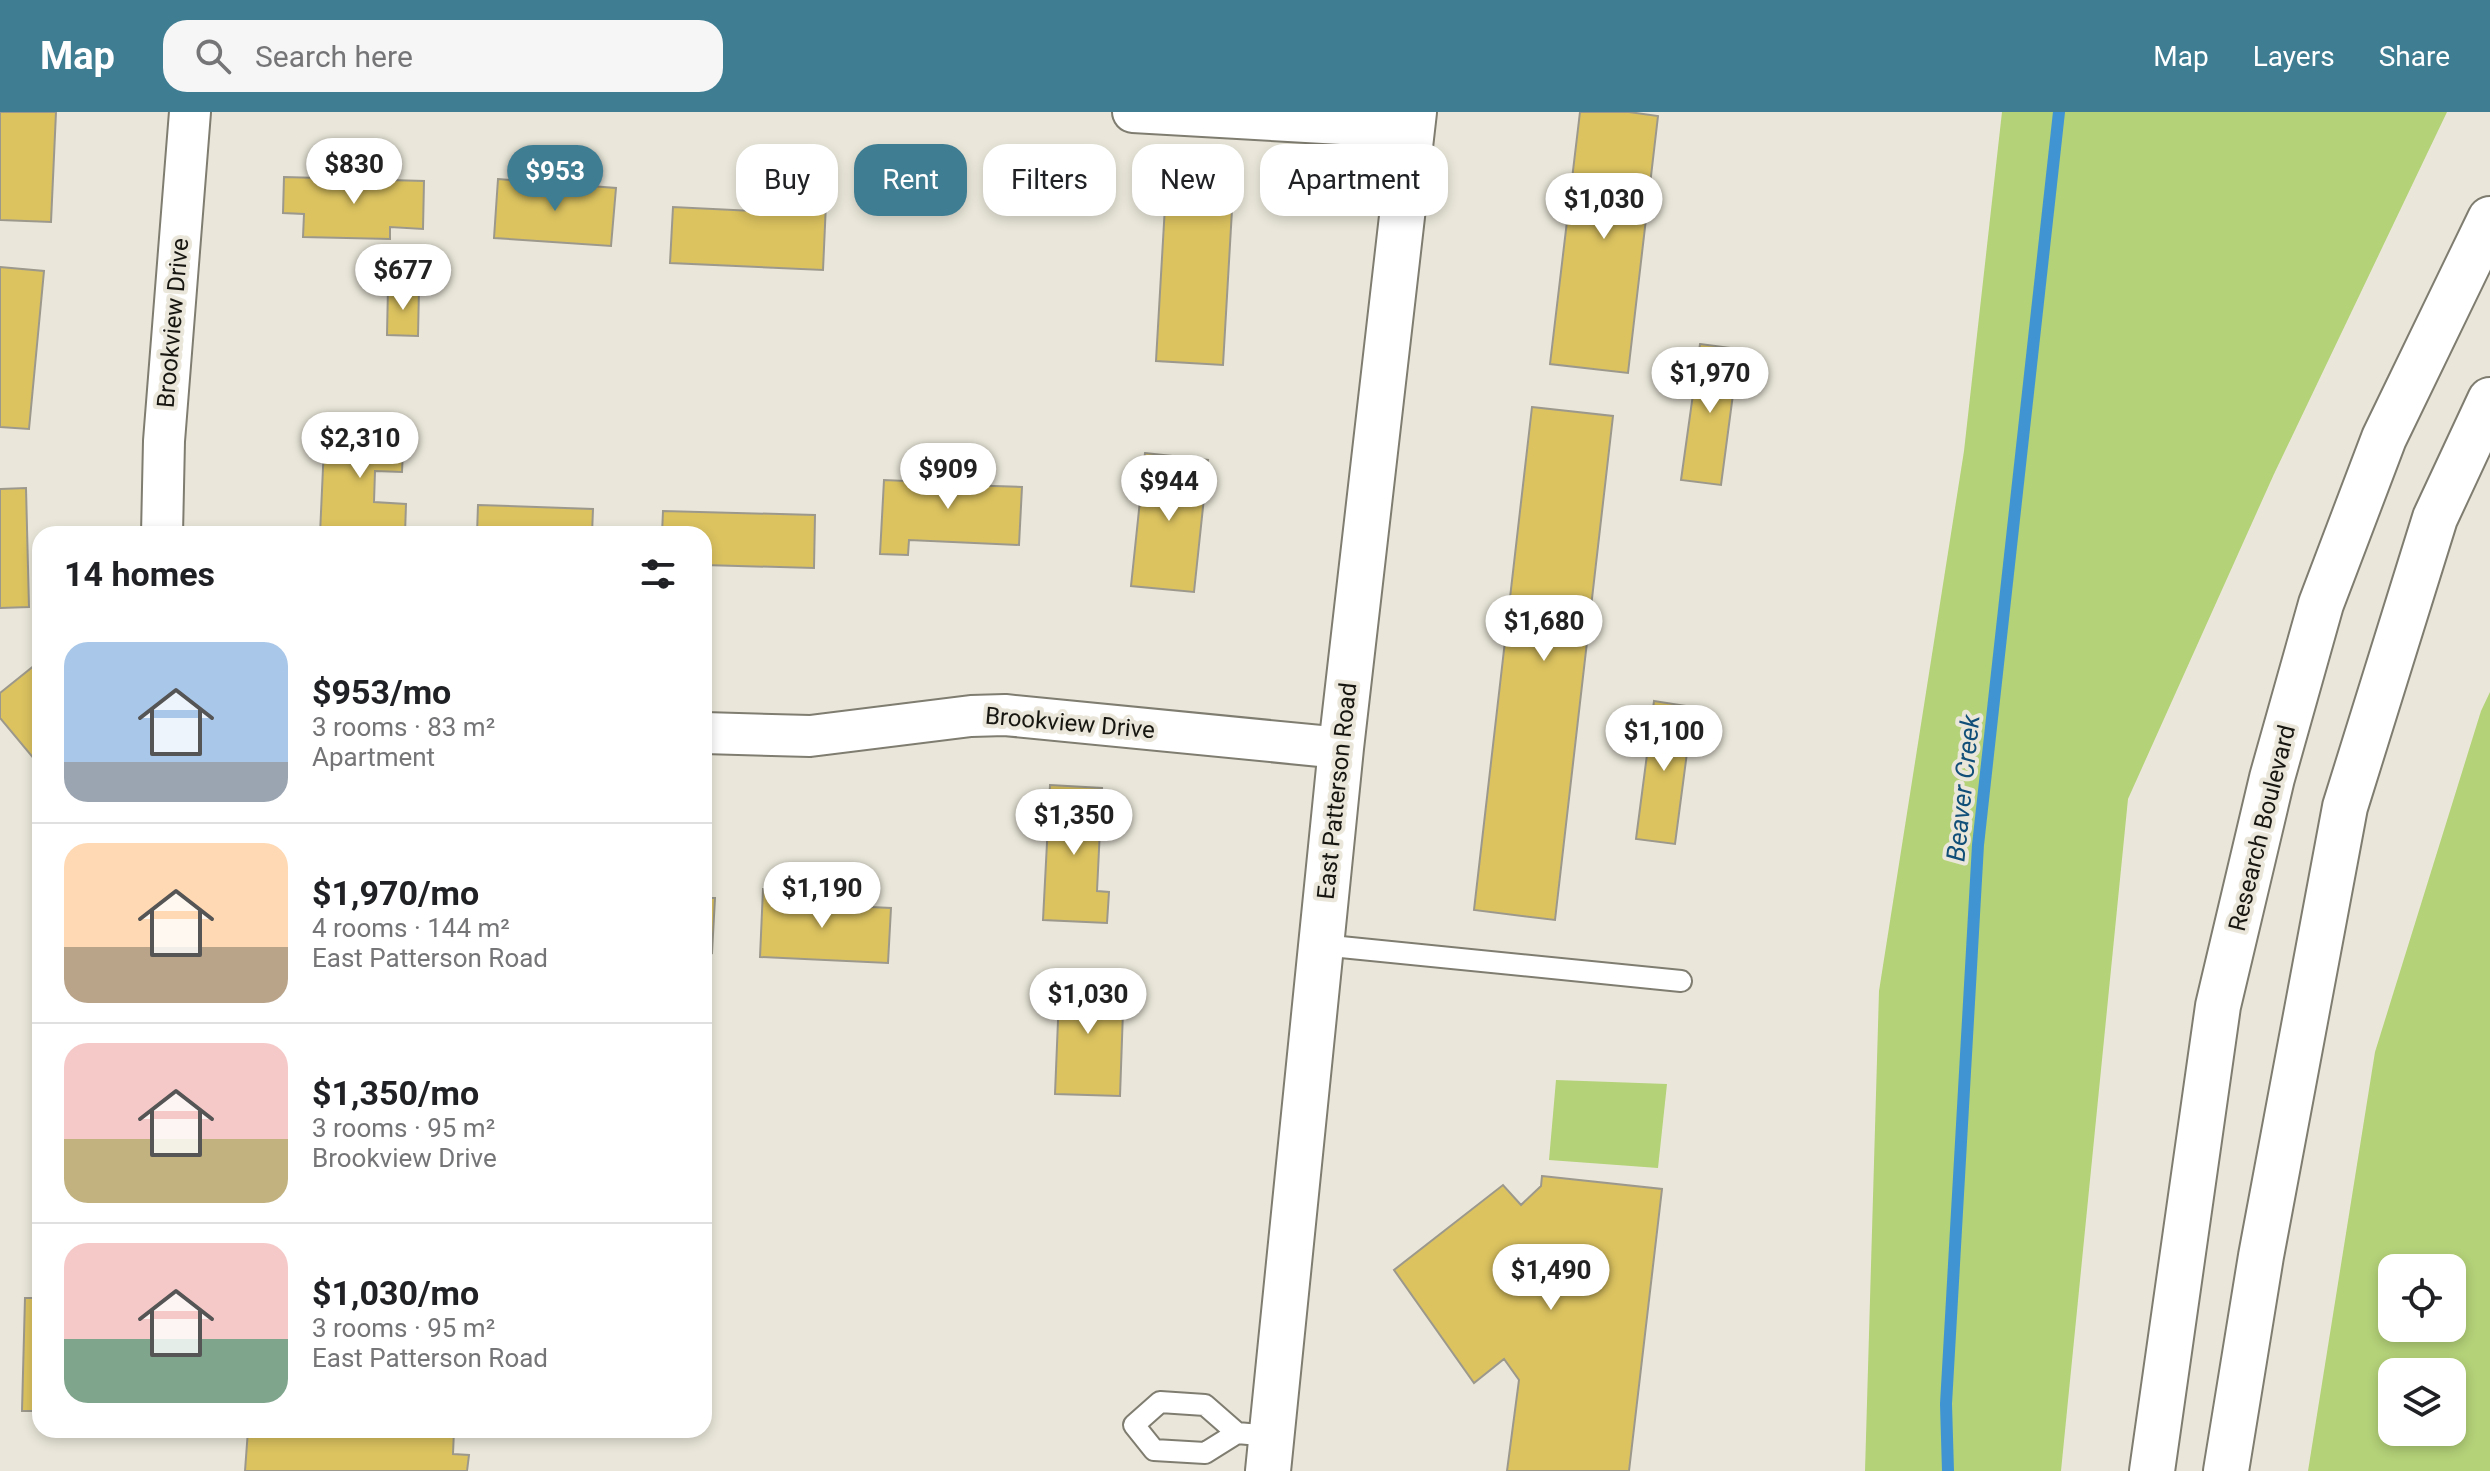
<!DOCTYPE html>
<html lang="en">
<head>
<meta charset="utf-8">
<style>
  body { margin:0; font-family:Roboto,sans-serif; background:#f6f6f6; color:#202124; height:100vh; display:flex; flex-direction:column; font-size:30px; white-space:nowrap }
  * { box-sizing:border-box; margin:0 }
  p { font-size:26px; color:#757577 }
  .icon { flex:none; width:44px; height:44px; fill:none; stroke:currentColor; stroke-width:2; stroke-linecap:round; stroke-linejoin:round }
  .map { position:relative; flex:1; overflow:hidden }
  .sheet { position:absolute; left:32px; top:414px; width:680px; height:912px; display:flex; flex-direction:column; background:#fff; border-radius:24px; box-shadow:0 4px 12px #0003 }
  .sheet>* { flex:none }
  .guide { position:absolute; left:736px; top:32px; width:760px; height:72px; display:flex; gap:16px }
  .fabs { position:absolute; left:2378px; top:1142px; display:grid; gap:16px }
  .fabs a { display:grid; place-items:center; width:88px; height:88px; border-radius:16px; background:#fff; box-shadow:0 4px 12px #0003; font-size:40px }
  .price { position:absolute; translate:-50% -68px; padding:0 18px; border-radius:28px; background:#fff; color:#222; font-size:26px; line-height:52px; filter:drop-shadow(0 2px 4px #0008) }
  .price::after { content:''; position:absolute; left:50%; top:48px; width:24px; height:18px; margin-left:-12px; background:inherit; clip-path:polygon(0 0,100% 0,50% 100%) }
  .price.active { background:#3f7d93; color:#fff }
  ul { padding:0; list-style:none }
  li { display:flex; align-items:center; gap:24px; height:200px; padding:0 32px }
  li+li { border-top:2px solid #e0e0e0 }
  li span { display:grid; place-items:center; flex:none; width:224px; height:160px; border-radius:24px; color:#555 }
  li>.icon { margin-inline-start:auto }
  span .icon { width:96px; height:96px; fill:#fffc; stroke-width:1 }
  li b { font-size:34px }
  h2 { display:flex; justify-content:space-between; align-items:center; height:96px; padding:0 32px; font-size:34px }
  .pill { padding:0 28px; border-radius:24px; background:#fff; box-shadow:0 4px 12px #0003; font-size:28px; line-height:72px }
  .pill.active { background:#3f7d93; color:#fff }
  header { display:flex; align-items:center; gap:48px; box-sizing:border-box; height:112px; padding:0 40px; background:#3f7d93; color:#fff }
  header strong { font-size:38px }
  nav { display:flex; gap:44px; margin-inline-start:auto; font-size:28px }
  .search { width:560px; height:72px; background:#f6f6f6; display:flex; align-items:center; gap:20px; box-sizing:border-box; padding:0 28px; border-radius:24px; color:#757577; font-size:30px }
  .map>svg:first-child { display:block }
</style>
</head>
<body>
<header>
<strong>Map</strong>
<div class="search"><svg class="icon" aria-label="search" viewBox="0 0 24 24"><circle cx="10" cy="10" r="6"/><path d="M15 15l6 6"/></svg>Search here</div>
<nav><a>Map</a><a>Layers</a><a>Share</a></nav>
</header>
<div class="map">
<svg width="2490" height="1359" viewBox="0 0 2490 1359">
  <rect width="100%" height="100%" fill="#eae7da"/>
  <!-- green -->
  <path fill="#b4d278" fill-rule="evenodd" d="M 2002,0 L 2447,0 L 2274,362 L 2128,687 L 2061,1359 L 1865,1359 L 1879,879 L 1964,339 Z
    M 2490,580 L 2490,1359 L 2308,1359 L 2375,940 L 2481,599 ZM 2452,1156 L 2452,1216 L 2392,1216 L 2392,1156 ZM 2452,1260 L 2452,1320 L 2392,1320 L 2392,1260 Z
    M 1556,968 L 1667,972 L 1658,1056 L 1549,1048 Z"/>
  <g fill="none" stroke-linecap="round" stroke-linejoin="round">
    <!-- stream -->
    <path stroke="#4094d2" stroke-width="12" d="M 1948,1359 L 1946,1292 L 1978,733 L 2059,0"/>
  </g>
  <!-- building -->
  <path fill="#dcc360" stroke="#9c998c" stroke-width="2" d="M 0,0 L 56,0 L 51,110 L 0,108 Z
    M 1580,0 L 1629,0 L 1658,4 L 1628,261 L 1550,252 Z
    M 284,65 L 424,69 L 423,117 L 390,115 L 390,127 L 303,125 L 304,102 L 283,101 Z
    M 498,67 L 616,76 L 611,134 L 494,126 Z
    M 776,88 L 826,91 L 823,158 L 670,151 L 673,95 L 776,100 Z
    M 1165,94 L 1232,98 L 1223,253 L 1156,249 Z
    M 0,155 L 44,159 L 29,317 L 0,315 Z
    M 388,175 L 419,176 L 418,224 L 387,223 Z
    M 1700,232 L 1739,237 L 1721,373 L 1681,368 Z
    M 1532,295 L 1613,304 L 1555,808 L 1474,798 Z
    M 325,312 L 404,315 L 402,360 L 375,359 L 374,390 L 406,392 L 405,422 L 320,422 Z
    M 1145,341 L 1208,348 L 1194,480 L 1131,474 Z
    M 930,348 L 964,349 L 962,373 L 1022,375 L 1019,433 L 909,428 L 908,443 L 880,442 L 884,368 L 929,370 Z
    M 26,376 L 29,495 L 0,496 L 0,377 Z
    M 478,393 L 593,397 L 592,422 L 477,422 Z
    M 663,399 L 815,403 L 814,456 L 704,453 L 704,422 L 662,422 Z
    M 35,553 L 40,559 L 40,654 L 0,606 L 0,581 Z
    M 1654,589 L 1693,595 L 1675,732 L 1636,727 Z
    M 1050,673 L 1102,676 L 1097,779 L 1109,780 L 1107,811 L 1043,808 Z
    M 763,777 L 807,779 L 806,792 L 891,796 L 888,851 L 760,845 Z
    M 704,786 L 715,786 L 712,841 L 704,840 Z
    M 1060,860 L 1114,862 L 1113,898 L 1123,899 L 1120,984 L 1055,982 Z
    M 1542,1064 L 1662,1077 L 1629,1359 L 1507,1359 L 1519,1268 L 1504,1247 L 1474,1271 L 1394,1158 L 1503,1073 L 1521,1093 L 1541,1074 Z
    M 25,1186 L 40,1186 L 40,1299 L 22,1299 Z
    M 248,1318 L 454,1318 L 453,1342 L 469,1343 L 467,1359 L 245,1359 Z"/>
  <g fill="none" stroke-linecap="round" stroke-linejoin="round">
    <defs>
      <path id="service" d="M 1321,833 L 1681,869
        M 1237,1321 L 1205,1293 L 1160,1290 L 1134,1313 L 1154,1338 L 1205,1341 L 1237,1321 L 1271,1324"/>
      <path id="minor" d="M 1133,0 L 1412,16
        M 162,422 L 164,329 L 190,0
        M 704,621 L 810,624 L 971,604 L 1005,603 L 1341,636"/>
      <path id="tertiary" d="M 1268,1359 L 1341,636 L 1414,0"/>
      <path id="secondary" d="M 2152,1359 L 2218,894 L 2272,666 L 2321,492 L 2384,326 L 2490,107
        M 2226,1359 L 2261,1144 L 2345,695 L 2435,406 L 2490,288"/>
    </defs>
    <!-- service casing -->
    <use href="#service" stroke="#7f7c70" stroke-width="24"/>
    <!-- minor casing -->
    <use href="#minor" stroke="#7f7c70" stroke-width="44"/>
    <!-- tertiary casing -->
    <use href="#tertiary" stroke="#7f7c70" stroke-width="48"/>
    <!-- secondary casing -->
    <use href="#secondary" stroke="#7f7c70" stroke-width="48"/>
    <!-- service -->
    <use href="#service" stroke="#fff" stroke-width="20"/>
    <!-- minor -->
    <use href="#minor" stroke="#fff" stroke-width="40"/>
    <!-- tertiary -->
    <use href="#tertiary" stroke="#fff" stroke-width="44"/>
    <!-- secondary -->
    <use href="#secondary" stroke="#fff" stroke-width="44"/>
  </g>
  <g text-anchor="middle" stroke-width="8" stroke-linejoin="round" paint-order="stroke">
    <!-- street labels -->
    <g font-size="24" fill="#171611" stroke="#eae7da">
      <text transform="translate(173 211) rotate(-85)" y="8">Brookview Drive</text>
      <text transform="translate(1070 611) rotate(5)" y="8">Brookview Drive</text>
      <text transform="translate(1337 679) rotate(-84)" y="8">East Patterson Road</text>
      <text transform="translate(2262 716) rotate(-76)" y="8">Research Boulevard</text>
    </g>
    <!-- water labels -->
    <g font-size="26" font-style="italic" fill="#114f79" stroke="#eae7da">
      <text transform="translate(1963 676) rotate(-84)" y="9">Beaver Creek</text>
    </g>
  </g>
</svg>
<div class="fabs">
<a><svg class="icon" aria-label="locate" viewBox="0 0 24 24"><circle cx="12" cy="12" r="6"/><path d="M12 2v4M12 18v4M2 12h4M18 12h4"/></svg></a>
<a><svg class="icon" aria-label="layers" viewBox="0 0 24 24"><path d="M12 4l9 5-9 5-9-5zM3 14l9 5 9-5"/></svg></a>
</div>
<b class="price" style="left:354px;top:94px">$830</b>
<b class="price active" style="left:555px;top:101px">$953</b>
<b class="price" style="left:1604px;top:129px">$1,030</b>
<b class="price" style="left:403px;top:200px">$677</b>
<b class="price" style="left:1710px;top:303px">$1,970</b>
<b class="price" style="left:360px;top:368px">$2,310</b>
<b class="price" style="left:948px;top:399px">$909</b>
<b class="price" style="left:1169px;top:411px">$944</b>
<b class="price" style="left:1544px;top:551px">$1,680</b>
<b class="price" style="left:1664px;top:661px">$1,100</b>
<b class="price" style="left:1074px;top:745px">$1,350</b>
<b class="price" style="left:822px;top:818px">$1,190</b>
<b class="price" style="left:1088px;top:924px">$1,030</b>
<b class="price" style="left:1551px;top:1200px">$1,490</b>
<div class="guide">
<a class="pill">Buy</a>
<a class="pill active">Rent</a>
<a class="pill">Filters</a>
<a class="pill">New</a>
<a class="pill">Apartment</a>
</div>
<section class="sheet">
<h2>14 homes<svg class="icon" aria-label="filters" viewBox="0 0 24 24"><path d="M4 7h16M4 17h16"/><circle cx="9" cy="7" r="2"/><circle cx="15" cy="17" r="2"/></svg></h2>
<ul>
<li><span style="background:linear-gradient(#a9c7e8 75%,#9aa5b1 0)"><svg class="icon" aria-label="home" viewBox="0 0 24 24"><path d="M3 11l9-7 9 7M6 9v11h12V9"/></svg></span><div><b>$953/mo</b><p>3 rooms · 83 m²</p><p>Apartment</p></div></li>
<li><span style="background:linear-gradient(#ffd9b3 65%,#b9a48a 0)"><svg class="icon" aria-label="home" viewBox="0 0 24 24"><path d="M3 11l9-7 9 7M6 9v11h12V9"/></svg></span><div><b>$1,970/mo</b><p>4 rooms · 144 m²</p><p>East Patterson Road</p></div></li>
<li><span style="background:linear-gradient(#f6c9c9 60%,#c2b280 0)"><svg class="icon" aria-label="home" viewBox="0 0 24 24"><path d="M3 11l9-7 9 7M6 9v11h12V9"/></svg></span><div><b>$1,350/mo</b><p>3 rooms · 95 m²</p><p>Brookview Drive</p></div></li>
<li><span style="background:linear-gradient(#f6c9c9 60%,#7fa58c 0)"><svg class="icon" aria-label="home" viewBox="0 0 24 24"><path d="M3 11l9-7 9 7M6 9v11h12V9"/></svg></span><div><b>$1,030/mo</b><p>3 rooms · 95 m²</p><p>East Patterson Road</p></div></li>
</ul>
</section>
</div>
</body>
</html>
